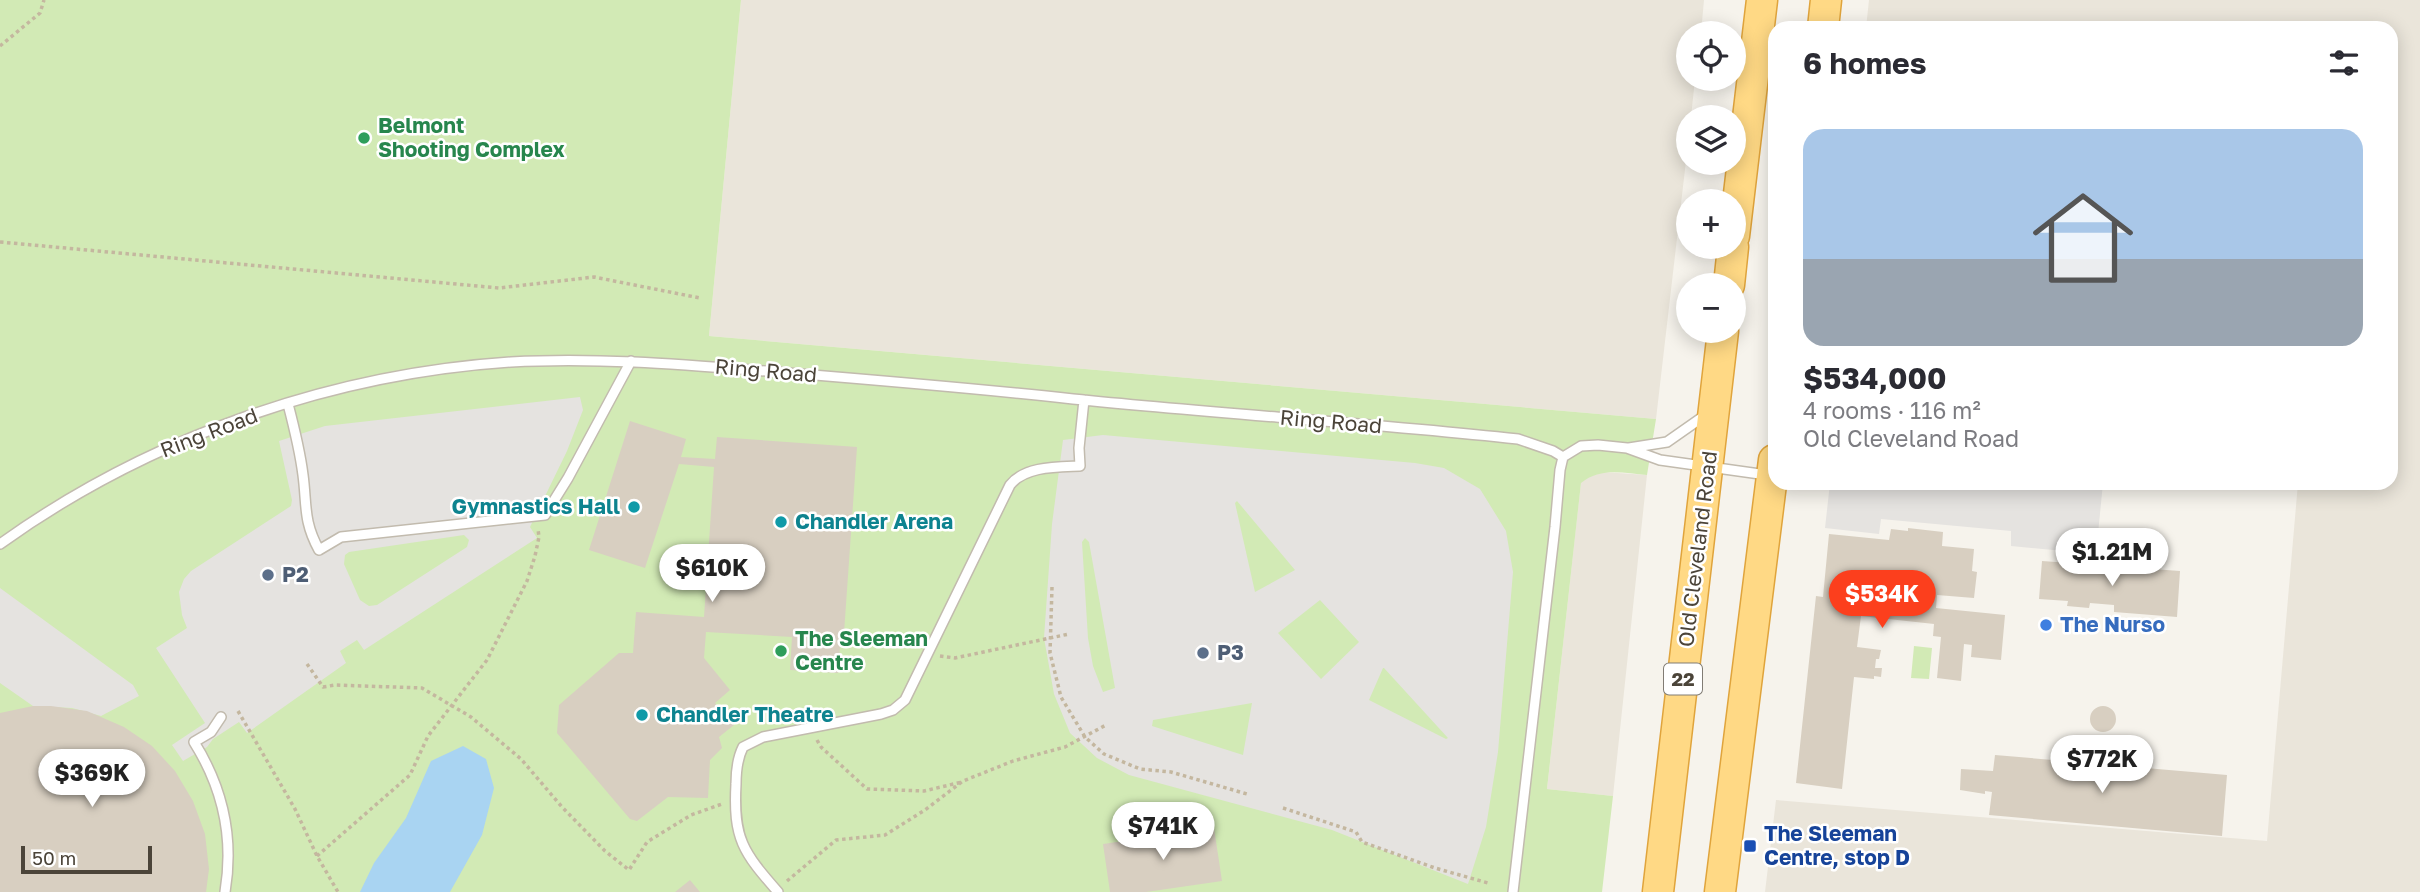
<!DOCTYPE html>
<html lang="en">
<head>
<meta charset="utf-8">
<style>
  body { margin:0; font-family:"Golos Text",sans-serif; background:#f2f2f3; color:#2b2b33; height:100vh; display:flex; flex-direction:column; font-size:26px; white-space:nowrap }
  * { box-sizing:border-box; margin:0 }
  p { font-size:23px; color:#7c7c81 }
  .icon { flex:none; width:38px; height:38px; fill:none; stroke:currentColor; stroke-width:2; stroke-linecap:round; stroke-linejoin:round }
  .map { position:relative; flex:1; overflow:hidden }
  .side { position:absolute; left:1768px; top:21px; width:630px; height:469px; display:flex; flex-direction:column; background:#fff; border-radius:21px; box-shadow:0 4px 18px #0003 }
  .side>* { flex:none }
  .controls { position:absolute; left:1676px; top:21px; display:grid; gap:14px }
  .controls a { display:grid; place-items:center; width:70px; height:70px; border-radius:50%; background:#fff; box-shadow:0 4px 18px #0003; font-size:35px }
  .scale { position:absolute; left:21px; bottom:18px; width:131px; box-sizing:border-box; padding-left:7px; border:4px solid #4b4439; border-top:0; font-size:19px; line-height:24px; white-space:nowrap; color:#4b4439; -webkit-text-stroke:5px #fff; paint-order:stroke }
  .price { position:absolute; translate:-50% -60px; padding:0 16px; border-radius:24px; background:#fff; color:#222; font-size:23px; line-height:46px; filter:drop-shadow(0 2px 4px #0008) }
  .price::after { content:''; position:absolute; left:50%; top:42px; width:21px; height:16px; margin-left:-10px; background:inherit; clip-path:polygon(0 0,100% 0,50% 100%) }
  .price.on { background:#fc3f1d; color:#fff }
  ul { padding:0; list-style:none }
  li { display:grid; align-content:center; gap:14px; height:371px; padding:0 35px }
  li span { display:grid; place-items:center; height:217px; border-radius:21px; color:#555 }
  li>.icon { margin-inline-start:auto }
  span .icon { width:126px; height:126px; fill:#fffc; stroke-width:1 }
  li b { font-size:30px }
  h2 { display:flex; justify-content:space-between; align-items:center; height:84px; padding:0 35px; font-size:30px }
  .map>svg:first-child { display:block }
</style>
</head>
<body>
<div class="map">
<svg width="2420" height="892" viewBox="0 0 2420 892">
  <rect width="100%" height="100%" fill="#f6f3ec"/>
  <!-- residential -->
  <path fill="#eae5da" d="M 741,0 L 1704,0 L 1701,33 L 1689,33 L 1689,79 L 1695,79 L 1691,117 L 1689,117 L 1689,135 L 1656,419 L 709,336 Z
    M 1869,0 L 2420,0 L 2420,892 L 1765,892 L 1776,800 L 2267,841 L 2298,483 L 2390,483 L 2390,28 L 1866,28 Z
    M 1603,472 L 1647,475 L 1613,796 L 1547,789 L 1581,482 L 1592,473 Z"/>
  <!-- green -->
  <path fill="#d2eab5" d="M 0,0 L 741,0 L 709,336 L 1656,419 L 1647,475 C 1624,473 1600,467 1581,483 L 1547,789 L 1613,796 L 1602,892 L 0,892 Z
    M 1914,646 L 1932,648 L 1929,679 L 1911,678 Z"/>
  <!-- parking -->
  <path fill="#e5e3e0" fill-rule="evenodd" d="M 580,397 L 583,410 L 567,451 L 530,527 L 537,538 L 364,650 L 357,640 L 340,651 L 346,663 L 247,733 L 239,722 L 213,739 L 207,747 L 183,761 L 172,745 L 205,723 L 156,648 L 187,628 L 182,615 L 179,592 L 184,579 L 191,571 L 291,506 L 292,500 L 279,441 L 325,426 ZM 464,535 L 469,540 L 467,547 L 377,605 L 369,606 L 360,600 L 344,564 L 345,555 L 349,552 Z
    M 1103,435 L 1415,463 L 1444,468 L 1480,489 L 1506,531 L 1513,572 L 1498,752 L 1486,827 L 1468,884 L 1332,830 L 1129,775 L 1097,758 L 1070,733 L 1054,694 L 1044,638 L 1052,524 L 1063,440 ZM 1237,501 L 1295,570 L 1255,592 L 1235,503 ZM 1085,538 L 1089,542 L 1115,688 L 1103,692 L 1093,666 L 1088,638 L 1082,542 ZM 1320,600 L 1359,642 L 1321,679 L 1278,633 ZM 1383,668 L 1384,668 L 1448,738 L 1446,739 L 1369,700 ZM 1252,703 L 1243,755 L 1152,726 L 1153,720 Z
    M 1830,483 L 2103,483 L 2096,554 L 2011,546 L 2011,531 L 1881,519 L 1879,534 L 1825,528 Z
    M 0,588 L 133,685 L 139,696 L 101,716 L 72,708 L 33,706 L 0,683 Z"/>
  <!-- water -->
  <path fill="#a9d4f2" d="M 463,746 L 486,759 L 494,788 L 482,835 L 450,892 L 360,892 L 374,863 L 406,818 L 431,761 Z"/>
  <!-- building -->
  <path fill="#d8cfc1" d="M 630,421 L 686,439 L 681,457 L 715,459 L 717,437 L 857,447 L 844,633 L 841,633 L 838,673 L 790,670 L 792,637 L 706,632 L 704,658 L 730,690 L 715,703 L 734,725 L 719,737 L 722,748 L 710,760 L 708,798 L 668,797 L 637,821 L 630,819 L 557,733 L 559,705 L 619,653 L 633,653 L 636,612 L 704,617 L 714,467 L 679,464 L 645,568 L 589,550 Z
    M 1908,528 L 1943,532 L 1942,546 L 1974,549 L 1972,571 L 1977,572 L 1974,598 L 1937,595 L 1936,608 L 2005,615 L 2001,660 L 1971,657 L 1972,645 L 1964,644 L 1961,681 L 1937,678 L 1941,637 L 1933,636 L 1934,624 L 1861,616 L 1857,647 L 1881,650 L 1879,659 L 1876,659 L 1875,668 L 1882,668 L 1881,677 L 1874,676 L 1874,679 L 1854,677 L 1842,789 L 1796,783 L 1816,596 L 1823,597 L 1829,534 L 1889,540 L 1891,529 L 1908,531 Z
    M 2042,561 L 2180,571 L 2177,617 L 2114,612 L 2114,605 L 2090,603 L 2089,608 L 2067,606 L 2068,601 L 2039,599 Z
    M 33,706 L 51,706 L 87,711 L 124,727 L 152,746 L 175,771 L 193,801 L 205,834 L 209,869 L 206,892 L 0,892 L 0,713 Z
    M2090 719a13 13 0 1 1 26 0a13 13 0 1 1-26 0Z
    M 1995,755 L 2227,775 L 2222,836 L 1989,815 L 1992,792 L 1985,791 L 1985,794 L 1960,790 L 1961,769 L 1993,771 Z
    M 1214,828 L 1222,881 L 1146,892 L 1110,892 L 1103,844 Z
    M 690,880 L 700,892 L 675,892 Z"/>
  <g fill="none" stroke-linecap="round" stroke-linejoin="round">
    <defs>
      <path id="service" d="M 288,404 C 294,427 300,451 303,475 C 307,505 303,521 319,550 L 341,537 L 545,515 L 568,478 L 631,361
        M 1629,448 L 1667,442 L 1707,414
        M 0,544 C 148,438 329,374 511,362 C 599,357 688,365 777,372 C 875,380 974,388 1073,399 C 1221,414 1370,423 1518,439 L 1553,451 L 1563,457
        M 221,717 L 211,732 L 194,742 C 223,788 234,838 225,892
        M 778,892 C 743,852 733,839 736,784 C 736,771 737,759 743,747 L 763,737 L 881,714 L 893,710 L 905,700 L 1010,485 C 1025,466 1057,467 1080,466 L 1079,448 L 1084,400
        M 1513,892 L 1555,527 L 1560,470 L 1563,457 L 1581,446 L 1598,445 L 1627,448 L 1660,460 L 1767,475"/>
      <path id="trunk" d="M 1823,28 L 1826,0
        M 1734,236 L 1762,0
        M 1729,285 L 1733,247
        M 1658,892 L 1723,331
        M 1720,892 L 1774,460"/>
    </defs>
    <!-- service casing -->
    <use href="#service" stroke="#c2bbae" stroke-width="12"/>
    <!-- trunk casing -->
    <use href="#trunk" stroke="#e0a43c" stroke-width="33"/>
    <!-- path -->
    <path stroke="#c4b79f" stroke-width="3.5" stroke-dasharray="3.5 3.5" stroke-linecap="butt" d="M 0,46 L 40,13 L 44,0
      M 0,242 L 499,288 L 594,277 L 700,298
      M 679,573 L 707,576
      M 1052,587 L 1050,653 L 1061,697 L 1085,737 L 1104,754 L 1140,769 L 1171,772 L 1247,794
      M 940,656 L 955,658 L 1069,634
      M 307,664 L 323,687 L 335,685 L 422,688 L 471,717 L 521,759 L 562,807 L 605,851 L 629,870 L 647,842 L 691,815 L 722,804
      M 238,711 L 295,809 L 317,856 L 338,892
      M 817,740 L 821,747 L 867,789 L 924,791 L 962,782
      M 1283,808 L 1356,832 L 1362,842 L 1435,868 L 1488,883
      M 317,856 L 410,775 L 428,736 L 487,660 L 527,581 L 535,556 L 539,537 L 538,529
      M 787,881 L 836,840 L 885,835 L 925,810 L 963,781 L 1013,761 L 1065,747 L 1106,725"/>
    <!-- service -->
    <use href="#service" stroke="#fff" stroke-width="9"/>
    <!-- trunk -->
    <use href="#trunk" stroke="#ffd985" stroke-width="30"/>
  </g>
  <!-- markers -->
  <g fill="#2e9e5b" stroke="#fff" stroke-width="2.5">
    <circle cx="364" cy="138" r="7"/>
    <circle cx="781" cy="651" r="7"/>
  </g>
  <g fill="#0f9aa8" stroke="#fff" stroke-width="2.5">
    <circle cx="634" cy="507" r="7"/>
    <circle cx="781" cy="522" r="7"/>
    <circle cx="642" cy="715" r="7"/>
  </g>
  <g fill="#5c6f8a" stroke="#fff" stroke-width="2.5">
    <circle cx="268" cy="575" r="7"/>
    <circle cx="1203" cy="653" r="7"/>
  </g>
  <circle fill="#3f7fe0" stroke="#fff" stroke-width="2.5" cx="2046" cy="625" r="7"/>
  <rect fill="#1a4fb4" stroke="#fff" stroke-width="2.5" x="1743" y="839" width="14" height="14" rx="3.5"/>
  <g text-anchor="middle" stroke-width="5" stroke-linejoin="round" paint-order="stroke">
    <!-- shield labels -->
    <rect fill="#fff" stroke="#817c74" stroke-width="2" x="1664" y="663.5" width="38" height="31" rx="5"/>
    <g font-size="19" font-weight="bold" fill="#4b4439">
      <text x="1683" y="686">22</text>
    </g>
    <!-- leisure labels -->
    <g font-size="21" font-weight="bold" fill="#27864d" stroke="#fff" text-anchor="start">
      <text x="378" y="133">Belmont<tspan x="378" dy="24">Shooting Complex</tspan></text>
      <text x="795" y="646">The Sleeman<tspan x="795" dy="24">Centre</tspan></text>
    </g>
    <!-- street labels -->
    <g font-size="21" fill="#4b4439" stroke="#fff">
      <text transform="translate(766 371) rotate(5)" y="7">Ring Road</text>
      <text transform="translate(1331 422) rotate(5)" y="7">Ring Road</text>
      <text transform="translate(209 433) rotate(-21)" y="7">Ring Road</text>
      <text transform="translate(1698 549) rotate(-83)" y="7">Old Cleveland Road</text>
    </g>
    <!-- culture labels -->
    <g font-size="21" font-weight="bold" fill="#0d838f" stroke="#fff" text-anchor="start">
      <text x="620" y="514" text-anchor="end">Gymnastics Hall</text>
      <text x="795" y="529">Chandler Arena</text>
      <text x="656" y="722">Chandler Theatre</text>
    </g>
    <!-- service labels -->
    <g font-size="21" font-weight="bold" fill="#4e5e75" stroke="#fff" text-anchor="start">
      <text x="282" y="582">P2</text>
      <text x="1217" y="660">P3</text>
    </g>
    <!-- shop labels -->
    <g font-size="21" font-weight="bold" fill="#366cbe" stroke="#fff" text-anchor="start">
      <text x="2060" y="632">The Nurso</text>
    </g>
    <!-- transit labels -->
    <g font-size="21" font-weight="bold" fill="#164399" stroke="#fff" text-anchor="start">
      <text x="1764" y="841">The Sleeman<tspan x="1764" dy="24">Centre, stop D</tspan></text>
    </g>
  </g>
</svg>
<div class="controls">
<a><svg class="icon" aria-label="locate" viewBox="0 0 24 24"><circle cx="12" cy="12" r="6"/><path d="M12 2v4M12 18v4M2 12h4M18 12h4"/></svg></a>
<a><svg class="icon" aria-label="layers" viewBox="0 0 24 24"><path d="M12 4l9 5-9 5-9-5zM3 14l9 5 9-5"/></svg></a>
<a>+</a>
<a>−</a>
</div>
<div class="scale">50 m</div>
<b class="price" style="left:2112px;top:588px">$1.21M</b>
<b class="price" style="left:712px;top:604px">$610K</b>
<b class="price on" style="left:1882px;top:630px">$534K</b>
<b class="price" style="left:2102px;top:795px">$772K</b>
<b class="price" style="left:92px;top:809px">$369K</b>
<b class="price" style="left:1163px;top:862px">$741K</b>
<section class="side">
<h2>6 homes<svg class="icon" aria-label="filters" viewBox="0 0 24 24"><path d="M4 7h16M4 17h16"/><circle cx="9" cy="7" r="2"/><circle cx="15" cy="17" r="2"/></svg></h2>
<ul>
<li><span style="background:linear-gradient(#a9c7e8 60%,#9aa5b1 0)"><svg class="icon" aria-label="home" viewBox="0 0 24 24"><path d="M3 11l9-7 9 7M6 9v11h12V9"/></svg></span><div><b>$534,000</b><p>4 rooms · 116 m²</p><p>Old Cleveland Road</p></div></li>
</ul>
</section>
</div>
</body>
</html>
